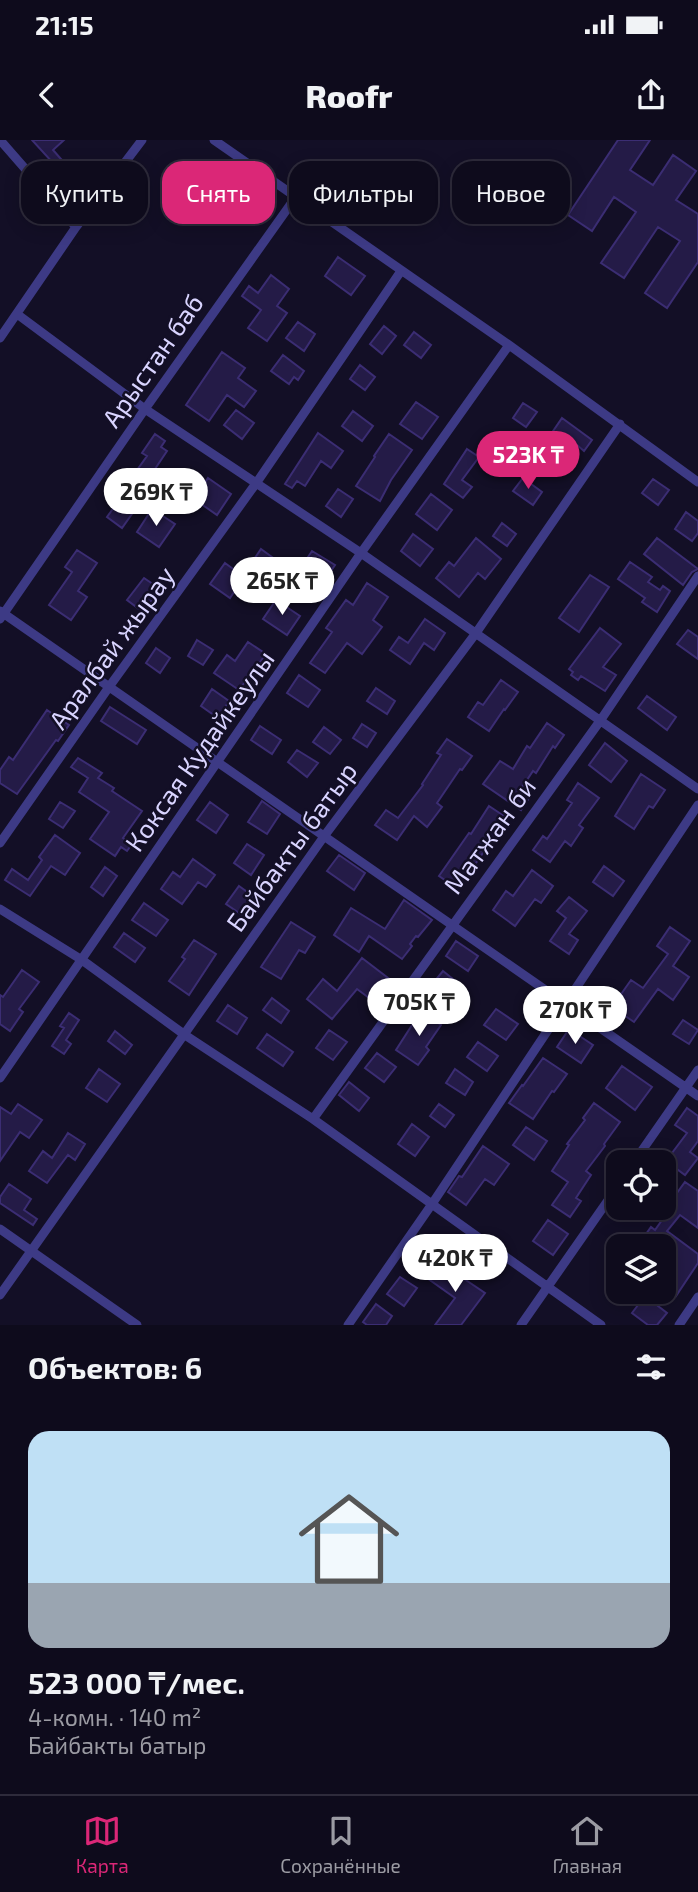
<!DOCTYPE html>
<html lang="ru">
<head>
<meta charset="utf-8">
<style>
  body { margin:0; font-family:"Exo 2",sans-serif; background:#1c1929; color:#f1f3f6; height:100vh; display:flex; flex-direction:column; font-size:26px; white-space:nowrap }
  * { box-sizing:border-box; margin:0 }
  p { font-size:23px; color:#9b9ba3 }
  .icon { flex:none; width:38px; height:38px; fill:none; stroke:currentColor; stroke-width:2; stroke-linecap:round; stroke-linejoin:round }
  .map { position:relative; height:1185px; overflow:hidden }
  .drawer { display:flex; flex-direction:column; background:#0e0b1c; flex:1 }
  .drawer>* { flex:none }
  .hud { position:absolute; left:21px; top:21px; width:656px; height:63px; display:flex; gap:14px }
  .fabs { position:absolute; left:606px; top:1010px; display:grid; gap:14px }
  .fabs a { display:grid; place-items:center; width:70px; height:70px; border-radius:14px; background:#0e0b1c; box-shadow:0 4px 18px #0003,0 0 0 2px #2e2b3b; font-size:35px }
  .price { position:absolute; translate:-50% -60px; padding:0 16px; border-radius:24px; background:#fff; color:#222; font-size:23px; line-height:46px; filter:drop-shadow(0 2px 4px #0008) }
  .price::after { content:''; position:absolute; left:50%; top:42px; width:21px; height:16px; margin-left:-10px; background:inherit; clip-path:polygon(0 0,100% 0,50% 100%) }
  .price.current { background:#db2777; color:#fff }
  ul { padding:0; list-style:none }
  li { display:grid; align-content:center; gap:14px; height:371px; padding:0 28px }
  li span { display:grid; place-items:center; height:217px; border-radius:21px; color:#555 }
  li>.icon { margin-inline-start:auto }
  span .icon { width:126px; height:126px; fill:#fffc; stroke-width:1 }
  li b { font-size:30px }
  h2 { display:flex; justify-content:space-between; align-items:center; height:84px; padding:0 28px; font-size:30px }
  .tag { padding:0 24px; border-radius:21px; background:#0e0b1c; box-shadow:0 4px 18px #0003,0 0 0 2px #2e2b3b; font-size:24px; line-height:63px }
  .tag.current { background:#db2777; color:#fff }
  .status { display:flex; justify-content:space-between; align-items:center; height:49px; padding:0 35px; background:#0e0b1c; direction:ltr }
  .status svg { height:19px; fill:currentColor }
  header { display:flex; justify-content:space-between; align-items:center; height:91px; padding:0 28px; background:#0e0b1c; font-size:32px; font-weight:800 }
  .tabs { display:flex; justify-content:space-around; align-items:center; height:98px; border-top:2px solid #2e2b3b; background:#0e0b1c; font-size:19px; color:#9b9ba3 }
  .tabs a { display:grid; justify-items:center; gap:4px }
  .tabs .current { color:#db2777 }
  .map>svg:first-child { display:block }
</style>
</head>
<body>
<div class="status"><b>21:15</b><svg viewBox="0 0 49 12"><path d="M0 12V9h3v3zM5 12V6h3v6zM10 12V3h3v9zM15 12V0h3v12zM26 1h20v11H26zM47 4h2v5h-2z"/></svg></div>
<header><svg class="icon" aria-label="back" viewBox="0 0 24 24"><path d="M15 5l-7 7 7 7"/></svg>Roofr<svg class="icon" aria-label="share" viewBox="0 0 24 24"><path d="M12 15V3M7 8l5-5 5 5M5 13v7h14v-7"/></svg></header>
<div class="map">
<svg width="698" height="1185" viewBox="0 0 698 1185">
  <rect width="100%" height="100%" fill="#130f26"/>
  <!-- building -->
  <path fill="#241b47" stroke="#3b2d73" stroke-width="2" d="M 32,0 L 64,0 L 53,10 L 68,27 L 53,40 L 46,32 L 54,24 Z
    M 618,0 L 650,0 L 630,30 L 653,45 L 673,15 L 696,31 L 676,60 L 698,74 L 698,122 L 667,168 L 645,153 L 680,101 L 658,87 L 624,138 L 601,123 L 636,72 L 614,57 L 592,91 L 568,75 Z
    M 338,117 L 365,136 L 351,155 L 325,136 Z
    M 271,135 L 289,149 L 277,166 L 287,173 L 267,201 L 248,188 L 261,170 L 242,156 L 249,146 L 258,153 Z
    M 298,182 L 315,194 L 304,211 L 286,198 Z
    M 384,186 L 396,196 L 382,214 L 370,204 Z
    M 414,192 L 431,205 L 421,218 L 404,205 Z
    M 222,212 L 245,228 L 238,238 L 256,251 L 244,267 L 227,255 L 209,281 L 186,265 Z
    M 283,215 L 304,231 L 298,240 L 294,237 L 289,244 L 271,231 Z
    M 360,225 L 375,237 L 365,250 L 350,239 Z
    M 416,262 L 438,277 L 422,299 L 400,284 Z
    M 523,263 L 537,272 L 526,287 L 513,278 Z
    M 236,270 L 254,283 L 242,299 L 224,285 Z
    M 353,271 L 373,286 L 362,301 L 342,286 Z
    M 562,278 L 592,300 L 584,311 L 577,305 L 570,316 L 547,300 Z
    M 318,293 L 343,311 L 331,328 L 321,321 L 305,346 L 297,341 L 292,348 L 285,344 Z
    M 155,294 L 165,301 L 161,307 L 167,311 L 155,329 L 161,333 L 122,388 L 107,377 L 127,349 L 125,347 L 147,316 L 142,313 Z
    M 389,294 L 412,310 L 391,340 L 380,361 L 356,346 L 375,317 L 374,316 Z
    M 467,309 L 479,317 L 462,340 L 472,347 L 463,358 L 444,344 Z
    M 208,338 L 231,354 L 217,375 L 194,359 Z
    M 523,338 L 542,352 L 533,365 L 513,351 Z
    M 653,339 L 669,350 L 658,365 L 642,353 Z
    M 338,349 L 353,359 L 341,377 L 326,366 Z
    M 431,354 L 452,370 L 437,390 L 416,374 Z
    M 152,369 L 175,384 L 159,407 L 137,392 Z
    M 686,372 L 698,381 L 698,393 L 692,401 L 675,389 Z
    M 502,383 L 516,394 L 507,406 L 493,396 Z
    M 413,394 L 433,409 L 420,426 L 401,411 Z
    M 476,398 L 501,419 L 485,439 L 478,433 L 459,457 L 436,438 L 449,422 L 454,426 Z
    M 657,398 L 698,429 L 692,432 L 683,445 L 644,414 Z
    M 261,409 L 276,420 L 264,438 L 248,428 Z
    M 77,410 L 97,423 L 78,451 L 87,457 L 71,480 L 49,465 L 72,432 L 65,427 Z
    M 312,411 L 335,425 L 322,444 L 300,429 Z
    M 630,422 L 652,437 L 648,442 L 660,450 L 663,446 L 670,451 L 657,472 L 642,462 L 645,458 L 618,439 Z
    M 225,423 L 244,437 L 230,458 L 210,444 Z
    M 590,435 L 609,447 L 579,492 L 559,478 Z
    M 144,438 L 160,449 L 143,472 L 127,460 Z
    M 367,443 L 388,457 L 373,480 L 382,487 L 362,514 L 347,503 L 325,533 L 310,523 L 332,492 L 326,488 L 346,460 L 353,465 Z
    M 276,460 L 300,476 L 287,495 L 263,479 Z
    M 425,479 L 445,493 L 434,510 L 424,503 L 410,524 L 390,510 L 399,497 L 408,503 Z
    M 600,488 L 621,504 L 603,527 L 616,535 L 605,551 L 581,536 L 578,540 L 571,535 L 573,532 L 569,529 Z
    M 688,490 L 698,497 L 698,519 L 677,504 Z
    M 197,500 L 213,510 L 203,525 L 188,516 Z
    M 248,502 L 266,514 L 239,550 L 214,533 L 227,515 L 235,521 Z
    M 156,508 L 170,518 L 160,533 L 146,523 Z
    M 299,535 L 320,550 L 308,567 L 287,553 Z
    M 501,540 L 518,552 L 505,570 L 504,569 L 489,591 L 468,577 L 478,562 L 483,565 Z
    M 376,548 L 395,561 L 387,574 L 367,561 Z
    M 212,549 L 229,561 L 218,578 L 201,566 Z
    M 647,556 L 676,577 L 667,590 L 638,568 Z
    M 110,567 L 146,590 L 137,604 L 101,581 Z
    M 47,570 L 69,585 L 58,601 L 56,600 L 17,654 L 0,643 L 0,630 L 9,617 L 13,620 Z
    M 547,583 L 564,595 L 555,608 L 553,606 L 536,633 L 533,631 L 519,652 L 529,658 L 521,670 L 483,644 L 500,621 L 513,629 L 527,606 L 530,608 Z
    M 362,584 L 376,593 L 367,607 L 353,598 Z
    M 260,586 L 281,600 L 272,614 L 251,600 Z
    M 324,587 L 341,600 L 330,614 L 313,602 Z
    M 447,599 L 472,616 L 462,630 L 460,629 L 437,663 L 442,667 L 427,687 L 414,676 L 397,700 L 375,685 L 386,670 L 398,678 L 423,645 L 422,644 L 441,615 L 437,613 Z
    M 605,603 L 627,621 L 611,642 L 589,625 Z
    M 297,610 L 318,623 L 307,637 L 288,622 Z
    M 78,618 L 102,633 L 98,638 L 114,648 L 112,651 L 142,671 L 123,698 L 132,704 L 127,711 L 121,707 L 115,716 L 90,699 L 109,672 L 79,652 L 88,638 L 71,627 Z
    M 641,634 L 665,650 L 653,668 L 649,666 L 634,689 L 615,676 Z
    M 578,643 L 599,658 L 579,685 L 583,688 L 571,706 L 565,701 L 550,722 L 533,710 L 543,696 L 547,699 L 572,663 L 567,660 Z
    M 262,661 L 280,674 L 267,694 L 248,682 Z
    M 60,662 L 75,671 L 63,688 L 49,679 Z
    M 210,662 L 228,675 L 216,693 L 197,680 Z
    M 489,666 L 507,678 L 458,749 L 439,736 L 469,693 L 471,694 Z
    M 55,695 L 80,713 L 65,735 L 51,726 L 30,756 L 5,740 L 12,729 L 28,740 L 42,720 L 39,717 Z
    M 247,704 L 264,715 L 251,735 L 234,723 Z
    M 339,715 L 365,733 L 354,750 L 327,731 Z
    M 193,719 L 215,735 L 206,747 L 198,742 L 182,764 L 161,749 L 173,732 L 180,737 Z
    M 604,726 L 624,741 L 613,756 L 593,742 Z
    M 105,727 L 117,736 L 103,756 L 91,747 Z
    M 532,730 L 553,746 L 541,763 L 535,759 L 515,786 L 493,770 L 506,751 L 513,756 Z
    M 239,746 L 257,759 L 245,777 L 226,764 Z
    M 569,757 L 587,771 L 569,794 L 578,800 L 569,814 L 550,801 L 566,778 L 557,771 Z
    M 404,760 L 432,780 L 418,797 L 416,796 L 410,804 L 412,806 L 402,819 L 369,796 L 359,812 L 334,795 L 351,768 L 385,789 Z
    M 144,763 L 168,780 L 156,796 L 132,780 Z
    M 291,782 L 315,797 L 305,813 L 299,810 L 281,839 L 261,827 Z
    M 670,787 L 690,801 L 673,826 L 689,837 L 673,860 L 658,849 L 634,882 L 612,867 L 631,840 L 643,848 L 668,814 L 657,806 Z
    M 124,793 L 145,808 L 135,822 L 114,807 Z
    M 194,800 L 216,814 L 189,855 L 169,841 L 185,819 L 182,817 Z
    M 456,801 L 478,816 L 468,831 L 446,816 Z
    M 362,818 L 392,841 L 376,863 L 357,849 L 332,879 L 307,859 L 323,839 L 337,851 Z
    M 22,830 L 39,842 L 19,869 L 23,872 L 10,891 L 0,884 L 0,855 L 3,857 Z
    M 443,831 L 464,848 L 451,865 L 429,848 Z
    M 272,858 L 289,871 L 281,883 L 263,870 Z
    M 228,865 L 247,878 L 237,894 L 217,881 Z
    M 496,869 L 518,884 L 506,900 L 484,885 Z
    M 421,871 L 441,885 L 426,907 L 429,910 L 418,925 L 396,910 Z
    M 69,873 L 79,880 L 66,900 L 71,904 L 64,914 L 52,906 L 64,888 L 60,886 Z
    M 683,880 L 698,890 L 689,904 L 673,894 Z
    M 569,889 L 593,905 L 581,923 L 557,907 Z
    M 329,890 L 347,902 L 333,920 L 316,908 Z
    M 115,891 L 132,905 L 125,914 L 108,901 Z
    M 267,894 L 293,912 L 283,926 L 257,908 Z
    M 478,902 L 498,916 L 487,931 L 467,917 Z
    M 377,913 L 396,927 L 384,942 L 365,928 Z
    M 543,918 L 567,934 L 554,952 L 552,951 L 533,979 L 509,963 L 522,945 L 523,946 Z
    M 622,926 L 652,947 L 635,970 L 606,948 Z
    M 99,929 L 120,944 L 107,962 L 86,948 Z
    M 455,929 L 473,942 L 465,955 L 446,943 Z
    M 349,942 L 369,958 L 359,971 L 339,955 Z
    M 594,963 L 620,982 L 604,1004 L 605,1006 L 586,1031 L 591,1035 L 576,1058 L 581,1061 L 570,1077 L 552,1065 L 568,1042 L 552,1031 L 569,1005 L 567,1004 L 585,980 L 583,978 Z
    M 18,964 L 42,980 L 29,998 L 20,992 L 0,1021 L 0,967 L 11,974 Z
    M 439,964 L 454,975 L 445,987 L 430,976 Z
    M 687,968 L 698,976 L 698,1001 L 690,1012 L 698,1018 L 685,1035 L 666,1021 L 687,993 L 675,985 Z
    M 412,984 L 429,997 L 415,1016 L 398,1004 Z
    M 526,987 L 547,1001 L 534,1020 L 513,1005 Z
    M 68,993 L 85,1004 L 75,1020 L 68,1015 L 47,1043 L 29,1031 L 43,1011 L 52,1018 Z
    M 483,1006 L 509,1024 L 494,1045 L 485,1039 L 466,1065 L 448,1052 L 459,1036 L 462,1037 Z
    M 685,1042 L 698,1051 L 698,1088 L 680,1075 L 667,1091 L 698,1114 L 698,1123 L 676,1156 L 663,1147 L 663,1122 L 670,1112 L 663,1106 L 628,1106 L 635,1096 L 641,1101 L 651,1087 L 655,1090 L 669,1070 L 666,1068 Z
    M 9,1044 L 31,1059 L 24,1070 L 37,1079 L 33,1085 L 0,1063 L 0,1057 Z
    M 548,1080 L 568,1094 L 553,1115 L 533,1101 Z
    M 441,1119 L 459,1132 L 457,1134 L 485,1153 L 461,1185 L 435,1185 L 455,1158 L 427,1138 Z
    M 400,1137 L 417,1148 L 404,1166 L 387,1154 Z
    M 645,1156 L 667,1173 L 657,1185 L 648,1185 L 632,1173 Z
    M 376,1164 L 392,1176 L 386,1185 L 367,1185 L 363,1182 Z"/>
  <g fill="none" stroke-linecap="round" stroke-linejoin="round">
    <!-- minor -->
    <path stroke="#3d3a85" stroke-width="9" d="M 0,0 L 76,87
      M 214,0 L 509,205 L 698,342
      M 17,174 L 145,269 L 361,413 L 698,649
      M 0,198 L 76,87 L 142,0
      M 0,471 L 698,956
      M 0,479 L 145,269 L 295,58
      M 0,703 L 109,547 L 257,342 L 401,131
      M 0,769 L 82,820 L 185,895 L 313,979 L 601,1185
      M 0,938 L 361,413 L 509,205
      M 313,979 L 600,581 L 698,436
      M 634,1022 L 698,930
      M 0,1089 L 137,1185
      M 0,1155 L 325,695 L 476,493 L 620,284
      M 348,1185 L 432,1064 L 698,665
      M 521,1185 L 618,1046
      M 679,1185 L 698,1157"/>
  </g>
  <g text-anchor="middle" stroke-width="5" stroke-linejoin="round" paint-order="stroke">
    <!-- street labels -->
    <g font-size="26" fill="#d9d4ff" stroke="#130f26">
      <text transform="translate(153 221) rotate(-55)" y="9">Арыстан баб</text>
      <text transform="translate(112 508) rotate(-54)" y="9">Аралбай жырау</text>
      <text transform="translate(200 611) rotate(-55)" y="9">Коксая Кудайкеулы</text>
      <text transform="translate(490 696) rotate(-54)" y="9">Матжан би</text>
      <text transform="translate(292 707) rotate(-54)" y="9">Байбакты батыр</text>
    </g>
  </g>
</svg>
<div class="fabs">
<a><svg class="icon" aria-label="locate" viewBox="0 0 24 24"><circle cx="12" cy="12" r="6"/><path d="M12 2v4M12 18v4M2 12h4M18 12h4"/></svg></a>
<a><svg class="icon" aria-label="layers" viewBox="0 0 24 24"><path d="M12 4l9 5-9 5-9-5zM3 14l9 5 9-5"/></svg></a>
</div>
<b class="price current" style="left:528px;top:351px">523K ₸</b>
<b class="price" style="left:156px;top:388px">269K ₸</b>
<b class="price" style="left:282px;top:477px">265K ₸</b>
<b class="price" style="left:419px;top:898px">705K ₸</b>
<b class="price" style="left:575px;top:906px">270K ₸</b>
<b class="price" style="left:455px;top:1154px">420K ₸</b>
<div class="hud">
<a class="tag">Купить</a>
<a class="tag current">Снять</a>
<a class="tag">Фильтры</a>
<a class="tag">Новое</a>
</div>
</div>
<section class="drawer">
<h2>Объектов: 6<svg class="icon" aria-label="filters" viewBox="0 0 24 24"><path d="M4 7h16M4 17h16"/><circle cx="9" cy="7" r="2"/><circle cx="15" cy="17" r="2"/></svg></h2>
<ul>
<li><span style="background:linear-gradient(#bfe0f5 70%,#9aa5b1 0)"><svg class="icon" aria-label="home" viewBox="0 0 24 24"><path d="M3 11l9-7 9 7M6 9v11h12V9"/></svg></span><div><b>523 000 ₸/мес.</b><p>4-комн. · 140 m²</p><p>Байбакты батыр</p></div></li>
</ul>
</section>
<nav class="tabs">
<a class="current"><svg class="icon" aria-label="map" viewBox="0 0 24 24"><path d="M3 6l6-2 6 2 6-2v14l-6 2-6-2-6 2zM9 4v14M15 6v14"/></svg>Карта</a>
<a><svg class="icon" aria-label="saved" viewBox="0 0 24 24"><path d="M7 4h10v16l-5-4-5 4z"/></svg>Сохранённые</a>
<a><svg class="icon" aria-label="home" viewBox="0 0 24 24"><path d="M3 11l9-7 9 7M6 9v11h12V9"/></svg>Главная</a>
</nav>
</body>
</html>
